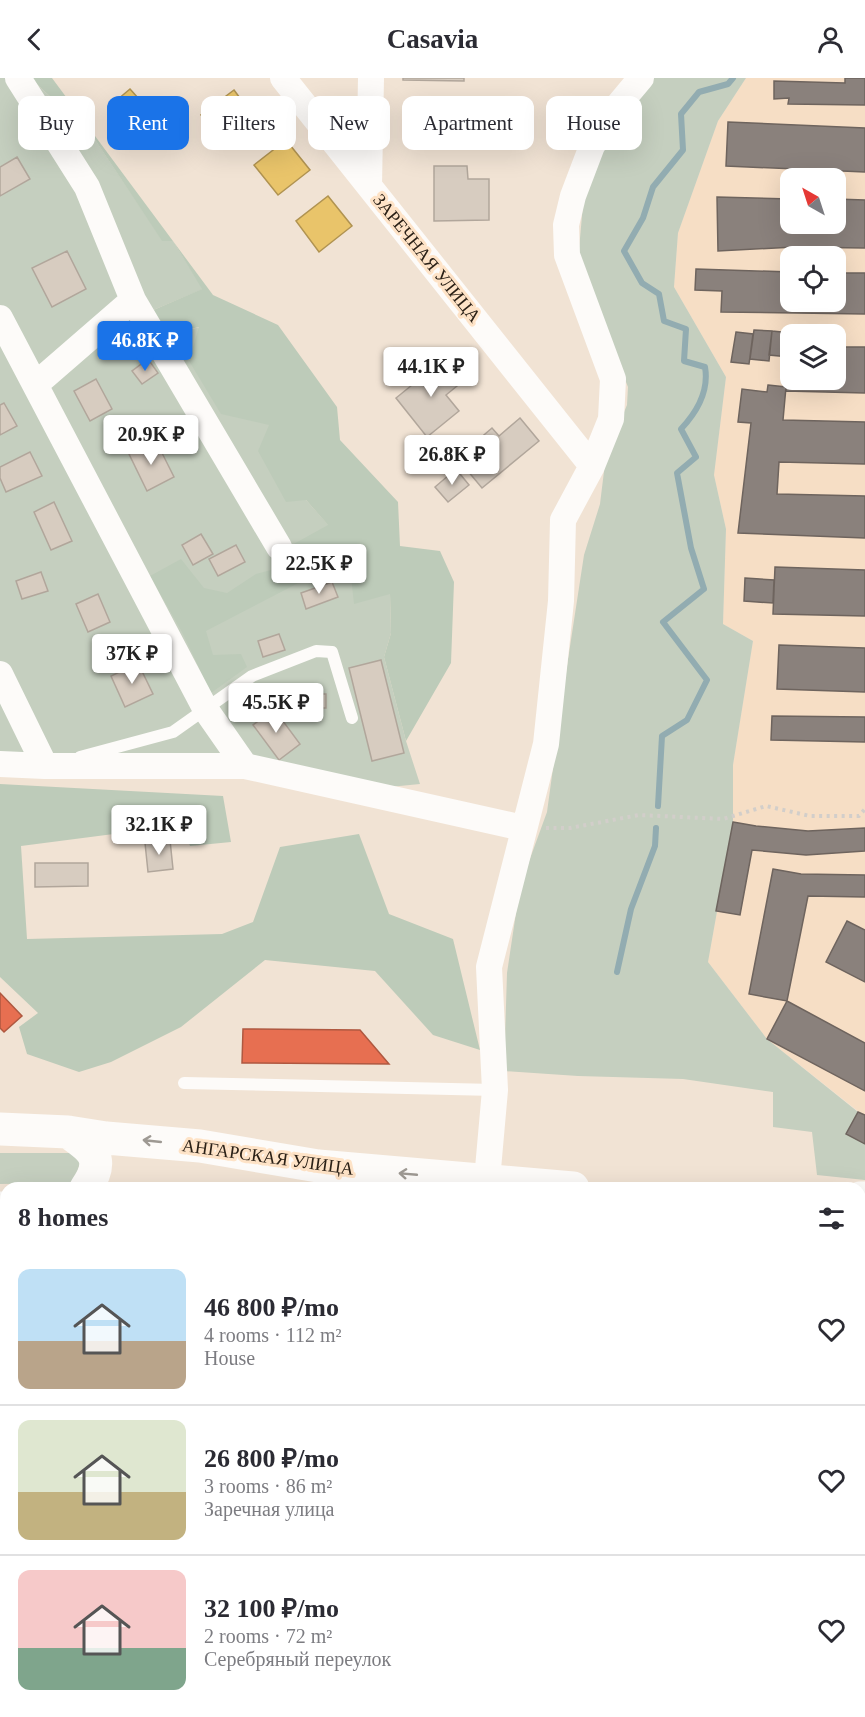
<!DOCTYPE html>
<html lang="en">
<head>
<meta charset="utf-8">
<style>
  body { margin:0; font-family:"Times New Roman",serif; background:#f7f7f7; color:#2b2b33; height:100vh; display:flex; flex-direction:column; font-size:22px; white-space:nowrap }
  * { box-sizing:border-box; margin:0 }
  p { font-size:20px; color:#7c7c81 }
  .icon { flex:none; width:33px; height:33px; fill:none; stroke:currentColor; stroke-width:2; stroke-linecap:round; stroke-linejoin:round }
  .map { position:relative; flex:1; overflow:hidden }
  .panel { position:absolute; left:0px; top:1104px; width:866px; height:536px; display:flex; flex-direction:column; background:#fff; border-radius:18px 18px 0 0; box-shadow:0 6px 24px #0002 }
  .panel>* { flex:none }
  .banner { position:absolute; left:18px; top:18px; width:830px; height:54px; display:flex; gap:12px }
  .needle { width:39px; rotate:321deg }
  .controls { position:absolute; left:780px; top:90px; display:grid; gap:12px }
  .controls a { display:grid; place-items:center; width:66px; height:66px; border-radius:12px; background:#fff; box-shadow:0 6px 24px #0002; font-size:30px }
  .price { position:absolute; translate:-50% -51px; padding:0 14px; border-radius:6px; background:#fff; color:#222; font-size:20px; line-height:39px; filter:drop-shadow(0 2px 3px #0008) }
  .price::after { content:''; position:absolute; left:50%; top:36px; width:18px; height:14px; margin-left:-9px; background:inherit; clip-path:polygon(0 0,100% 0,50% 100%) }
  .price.on { background:#1a73e8; color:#fff }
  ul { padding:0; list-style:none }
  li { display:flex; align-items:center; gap:18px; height:150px; padding:0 18px }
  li+li { border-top:2px solid #e1e1e2 }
  li span { display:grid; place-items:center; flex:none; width:168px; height:120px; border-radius:12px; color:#555 }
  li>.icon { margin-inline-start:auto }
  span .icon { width:72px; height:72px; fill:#fffc; stroke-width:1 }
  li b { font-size:26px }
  h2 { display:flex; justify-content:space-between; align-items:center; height:72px; padding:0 18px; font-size:26px }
  .chip { padding:0 21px; border-radius:12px; background:#fff; box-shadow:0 6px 24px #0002; font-size:21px; line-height:54px }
  .chip.on { background:#1a73e8; color:#fff }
  header { display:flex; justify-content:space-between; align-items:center; height:78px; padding:0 18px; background:#fff; font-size:27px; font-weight:600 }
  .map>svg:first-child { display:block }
</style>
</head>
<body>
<header><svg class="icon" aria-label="back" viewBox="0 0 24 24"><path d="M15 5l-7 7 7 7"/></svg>Casavia<svg class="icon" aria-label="person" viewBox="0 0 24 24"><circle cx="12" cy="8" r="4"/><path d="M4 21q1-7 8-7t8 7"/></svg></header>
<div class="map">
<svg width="865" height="1639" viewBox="0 0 865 1639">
  <rect width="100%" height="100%" fill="#f1e3d4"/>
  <!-- built -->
  <path fill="#f6dec5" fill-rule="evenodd" d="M 746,0 L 865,0 L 865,1066 L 846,1056 L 858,1033 L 767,961 L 708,884 L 733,744 L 733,687 L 753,563 L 723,546 L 726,451 L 714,397 L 726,299 L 674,209 L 678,155 L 718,43 ZM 790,100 L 836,100 L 836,146 L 790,146 ZM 790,178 L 836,178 L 836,224 L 790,224 ZM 790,256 L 836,256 L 836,302 L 790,302 Z"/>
  <!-- green -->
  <path fill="#c5cfbf" d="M 0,0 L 30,0 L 54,22 L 84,45 L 162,162 L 173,163 L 203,211 L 151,233 L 166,257 L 200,249 L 270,347 L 306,422 L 390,516 L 391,555 L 384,579 L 406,663 L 420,706 L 318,716 L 251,699 L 0,678 Z
    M 652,0 L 746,0 L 718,43 L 678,155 L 674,209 L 726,299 L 714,397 L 726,451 L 723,546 L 753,563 L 733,687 L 733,744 L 708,884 L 767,961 L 858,1034 L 846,1056 L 865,1066 L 865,1102 L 817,1097 L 812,1054 L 773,1049 L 773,1014 L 683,1001 L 578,998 L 504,993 L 507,895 L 520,808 L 547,734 L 567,588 L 584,477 L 600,426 L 606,377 L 627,327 L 628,309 L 578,183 L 584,115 L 600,74 Z
    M 0,1075 L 75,1075 L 82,1078 L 74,1105 L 0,1106 Z"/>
  <!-- forest -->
  <path fill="#bdcbb9" d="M 30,0 L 52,0 L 213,217 L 278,247 L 337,329 L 340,362 L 398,424 L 400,468 L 440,473 L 454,504 L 451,585 L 406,663 L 384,579 L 391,555 L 390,516 L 354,526 L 350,489 L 335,486 L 206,553 L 213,577 L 241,576 L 247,589 L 211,615 L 182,554 L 150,498 L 181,481 L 204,510 L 227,515 L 256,496 L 282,489 L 290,468 L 328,447 L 306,422 L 286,424 L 258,373 L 269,347 L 221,336 L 189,283 L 199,249 L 165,257 L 151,233 L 202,211 L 173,163 L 162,163 L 84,45 L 54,22 Z
    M 0,706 L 223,718 L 231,764 L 190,768 L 183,747 L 21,768 L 27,861 L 222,856 L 253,844 L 280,769 L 359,756 L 389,836 L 453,861 L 480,972 L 433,957 L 375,893 L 265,882 L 181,949 L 111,984 L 79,994 L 27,976 L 19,949 L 38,935 L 0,899 Z
    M 865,1206 L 865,1639 L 540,1639 L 540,1634 L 860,1634 L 860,1207 Z"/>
  <!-- homes -->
  <path fill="#e9c46a" stroke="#b09351" stroke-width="1.5" d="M 130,11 L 147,30 L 127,46 L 111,27 Z
    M 234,12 L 257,43 L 225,68 L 201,37 Z
    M 286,62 L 310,92 L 278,117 L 254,87 Z
    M 328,118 L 352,148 L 319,174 L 296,143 Z"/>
  <!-- shops -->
  <path fill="#e76f51" stroke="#af5840" stroke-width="1.5" d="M 0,915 L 22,938 L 4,954 L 0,950 Z
    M 243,951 L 360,952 L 389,986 L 242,985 Z"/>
  <!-- industry -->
  <path fill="#8a817c" stroke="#6e645e" stroke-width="1.5" d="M 845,0 L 865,0 L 865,27 L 788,26 L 789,20 L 774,21 L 774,3 L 845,5 Z
    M 728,44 L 865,50 L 865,94 L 726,88 Z
    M 717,119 L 790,121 L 790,146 L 836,146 L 836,121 L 865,122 L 865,170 L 794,169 L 718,173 Z
    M 696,191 L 790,194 L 790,224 L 836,224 L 836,195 L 865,195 L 865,236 L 721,234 L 722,213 L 695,212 Z
    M 754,252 L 772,253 L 769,283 L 750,281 Z
    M 772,253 L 791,255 L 789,279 L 769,277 Z
    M 736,254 L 753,256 L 749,286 L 731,284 Z
    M 790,267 L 790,302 L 836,302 L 836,269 L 865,269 L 865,315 L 786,313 Z
    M 768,307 L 786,309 L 783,342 L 865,344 L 865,386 L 779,384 L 777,416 L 865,418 L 865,460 L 738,455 L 751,345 L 738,344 L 742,311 L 767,314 Z
    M 775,489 L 865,492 L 865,538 L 773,536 Z
    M 745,500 L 774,502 L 773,525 L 744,523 Z
    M 779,567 L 865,570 L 865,614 L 777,611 Z
    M 772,638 L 865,639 L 865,664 L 771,662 Z
    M 733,744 L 756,748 L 808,753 L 865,750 L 865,773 L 806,777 L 752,772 L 740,837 L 716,833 Z
    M 773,791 L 801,796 L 865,797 L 865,819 L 808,818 L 787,923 L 749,916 Z
    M 847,843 L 865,852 L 865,904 L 826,884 Z
    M 787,923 L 865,965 L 865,1013 L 767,961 Z
    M 858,1034 L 865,1037 L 865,1066 L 846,1056 Z"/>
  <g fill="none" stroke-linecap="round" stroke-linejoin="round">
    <!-- stream -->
    <path stroke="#92acb1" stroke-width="6" d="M 658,728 L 662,658 L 687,642 L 707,602 L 663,544 L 704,511 L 691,470 L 677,395 L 696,379 L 681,351 C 697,334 709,312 705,289 L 684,283 L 686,251 L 664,243 L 659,216 L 642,205 L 624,173 L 643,140 L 653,109 L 683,72 L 681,36 L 699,14 L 728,6 L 733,0
      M 617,894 L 631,831 L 655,768 L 656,750
      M 860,1541 L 865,1528"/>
  </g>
  <!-- building -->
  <path fill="#d7ccc0" stroke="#b1a69b" stroke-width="1.5" d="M 403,0 L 464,0 L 464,3 L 403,2 Z
    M 17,79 L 30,101 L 0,118 L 0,89 Z
    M 434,88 L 467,88 L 468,101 L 489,101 L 489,142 L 434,143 Z
    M 67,173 L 86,211 L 52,229 L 32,190 Z
    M 148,281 L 158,295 L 142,306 L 132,293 Z
    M 444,281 L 462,304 L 446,317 L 459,333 L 427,359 L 396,320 Z
    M 96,301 L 112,331 L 90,343 L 74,313 Z
    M 4,325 L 17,348 L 0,357 L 0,327 Z
    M 520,340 L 539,363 L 482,410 L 457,380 L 492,350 L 499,358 Z
    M 156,363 L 174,399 L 147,413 L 129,376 Z
    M 30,374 L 42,398 L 6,414 L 0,400 L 0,389 Z
    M 456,391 L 469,407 L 448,424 L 435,409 Z
    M 54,424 L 72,463 L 51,472 L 34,434 Z
    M 201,456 L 213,476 L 193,487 L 182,467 Z
    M 236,467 L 245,484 L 218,498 L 209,481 Z
    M 41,494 L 48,513 L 22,521 L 16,503 Z
    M 332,504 L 338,519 L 306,531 L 301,515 Z
    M 98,516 L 110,544 L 88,554 L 76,526 Z
    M 279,556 L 285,572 L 263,579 L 258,563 Z
    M 381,582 L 404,675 L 372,683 L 349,590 Z
    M 138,585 L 153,616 L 125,629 L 111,598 Z
    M 313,616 L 326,616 L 326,630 L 313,630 Z
    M 274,631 L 300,666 L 279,682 L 253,647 Z
    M 170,762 L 173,791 L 148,794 L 145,765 Z
    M 35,785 L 88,785 L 88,808 L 35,809 Z"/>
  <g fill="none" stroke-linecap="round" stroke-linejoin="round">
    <!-- path -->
    <path stroke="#d2ceca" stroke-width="4" stroke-dasharray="3 4.5" stroke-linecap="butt" d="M 546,750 L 570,750 L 639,737 L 723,741 L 766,728 L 810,738 L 859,738 L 865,731"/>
    <!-- lane -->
    <path stroke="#fdfbf9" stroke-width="12" d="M 80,679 L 173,654 L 252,598 L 316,573 L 332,574 L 352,640
      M 184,1005 L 495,1012"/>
    <!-- street -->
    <path stroke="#fdfbf9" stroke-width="26" d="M 18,0 L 87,109 L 133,222 L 279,469
      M 283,0 L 592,388
      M 369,107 L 371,0
      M 0,240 L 206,632 L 245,688
      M 35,307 L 133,222
      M 0,596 L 45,688
      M 0,686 L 45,688 L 245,688 L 523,750
      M 487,1102 L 495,1012 L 489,889 L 546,666 L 561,523 L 563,442 L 592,388 L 611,341 L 613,301 L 567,177 L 566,147 L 573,118 L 592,68 L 620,25 L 641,0
      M 0,1506 L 6,1508
      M 304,1634 L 309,1639"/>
    <!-- secondary -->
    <path stroke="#fdfbf9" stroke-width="33" d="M 0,1051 L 68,1054 L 106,1060 L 200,1068 L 318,1088 L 573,1110
      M 68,1054 C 93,1071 106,1081 86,1110
      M 860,1120 L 865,1120
      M 0,1130 L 6,1130"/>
  </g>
  <!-- one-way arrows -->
  <defs><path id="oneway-shaft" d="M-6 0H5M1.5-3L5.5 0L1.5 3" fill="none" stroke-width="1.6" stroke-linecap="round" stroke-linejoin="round" transform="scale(1.5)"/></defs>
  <g stroke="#9e9993">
    <use href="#oneway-shaft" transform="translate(152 1063) rotate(-174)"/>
    <use href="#oneway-shaft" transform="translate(408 1096) rotate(-175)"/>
  </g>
  <g text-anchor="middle" stroke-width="6" stroke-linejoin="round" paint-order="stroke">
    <!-- street labels -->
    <g font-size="18" fill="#2b2117" stroke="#fee3c7">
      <text transform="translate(427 180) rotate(51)" y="6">ЗАРЕЧНАЯ УЛИЦА</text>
      <text transform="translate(268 1079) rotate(8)" y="6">АНГАРСКАЯ УЛИЦА</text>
    </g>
  </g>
</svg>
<div class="controls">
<a><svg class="needle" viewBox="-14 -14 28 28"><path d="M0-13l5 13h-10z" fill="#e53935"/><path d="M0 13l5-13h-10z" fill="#7c7c81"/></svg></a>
<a><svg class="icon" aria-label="locate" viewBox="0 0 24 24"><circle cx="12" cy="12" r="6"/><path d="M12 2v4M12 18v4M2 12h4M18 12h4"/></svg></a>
<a><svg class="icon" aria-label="layers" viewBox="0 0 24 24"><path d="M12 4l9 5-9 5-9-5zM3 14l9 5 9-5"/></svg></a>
</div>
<b class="price on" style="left:145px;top:294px">46.8K ₽</b>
<b class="price" style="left:431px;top:320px">44.1K ₽</b>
<b class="price" style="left:151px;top:388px">20.9K ₽</b>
<b class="price" style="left:452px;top:408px">26.8K ₽</b>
<b class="price" style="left:319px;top:517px">22.5K ₽</b>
<b class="price" style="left:132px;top:607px">37K ₽</b>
<b class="price" style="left:276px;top:656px">45.5K ₽</b>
<b class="price" style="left:159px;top:778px">32.1K ₽</b>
<div class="banner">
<a class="chip">Buy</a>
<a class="chip on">Rent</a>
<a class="chip">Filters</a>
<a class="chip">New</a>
<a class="chip">Apartment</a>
<a class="chip">House</a>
</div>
<section class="panel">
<h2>8 homes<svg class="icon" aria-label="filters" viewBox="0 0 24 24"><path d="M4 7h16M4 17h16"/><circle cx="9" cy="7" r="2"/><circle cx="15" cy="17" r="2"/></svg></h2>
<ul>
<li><span style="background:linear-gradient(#bfe0f5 60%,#b9a48a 0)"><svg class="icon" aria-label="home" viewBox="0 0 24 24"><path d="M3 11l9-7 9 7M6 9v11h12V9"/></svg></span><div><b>46 800 ₽/mo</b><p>4 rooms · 112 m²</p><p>House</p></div><svg class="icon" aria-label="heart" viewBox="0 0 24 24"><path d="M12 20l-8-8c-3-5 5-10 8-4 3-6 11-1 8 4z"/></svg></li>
<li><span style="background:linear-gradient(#dfe7d0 60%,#c2b280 0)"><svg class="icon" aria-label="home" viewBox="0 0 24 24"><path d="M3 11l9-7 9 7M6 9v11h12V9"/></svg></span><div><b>26 800 ₽/mo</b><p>3 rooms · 86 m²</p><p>Заречная улица</p></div><svg class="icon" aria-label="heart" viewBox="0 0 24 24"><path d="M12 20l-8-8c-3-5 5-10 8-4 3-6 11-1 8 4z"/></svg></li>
<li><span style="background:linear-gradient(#f6c9c9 65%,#7fa58c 0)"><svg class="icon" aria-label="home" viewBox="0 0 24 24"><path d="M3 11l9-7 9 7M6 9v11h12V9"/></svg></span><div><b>32 100 ₽/mo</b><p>2 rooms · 72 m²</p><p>Серебряный переулок</p></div><svg class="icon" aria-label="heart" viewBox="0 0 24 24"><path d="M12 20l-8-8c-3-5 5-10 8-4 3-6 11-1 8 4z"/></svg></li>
</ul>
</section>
</div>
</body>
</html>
